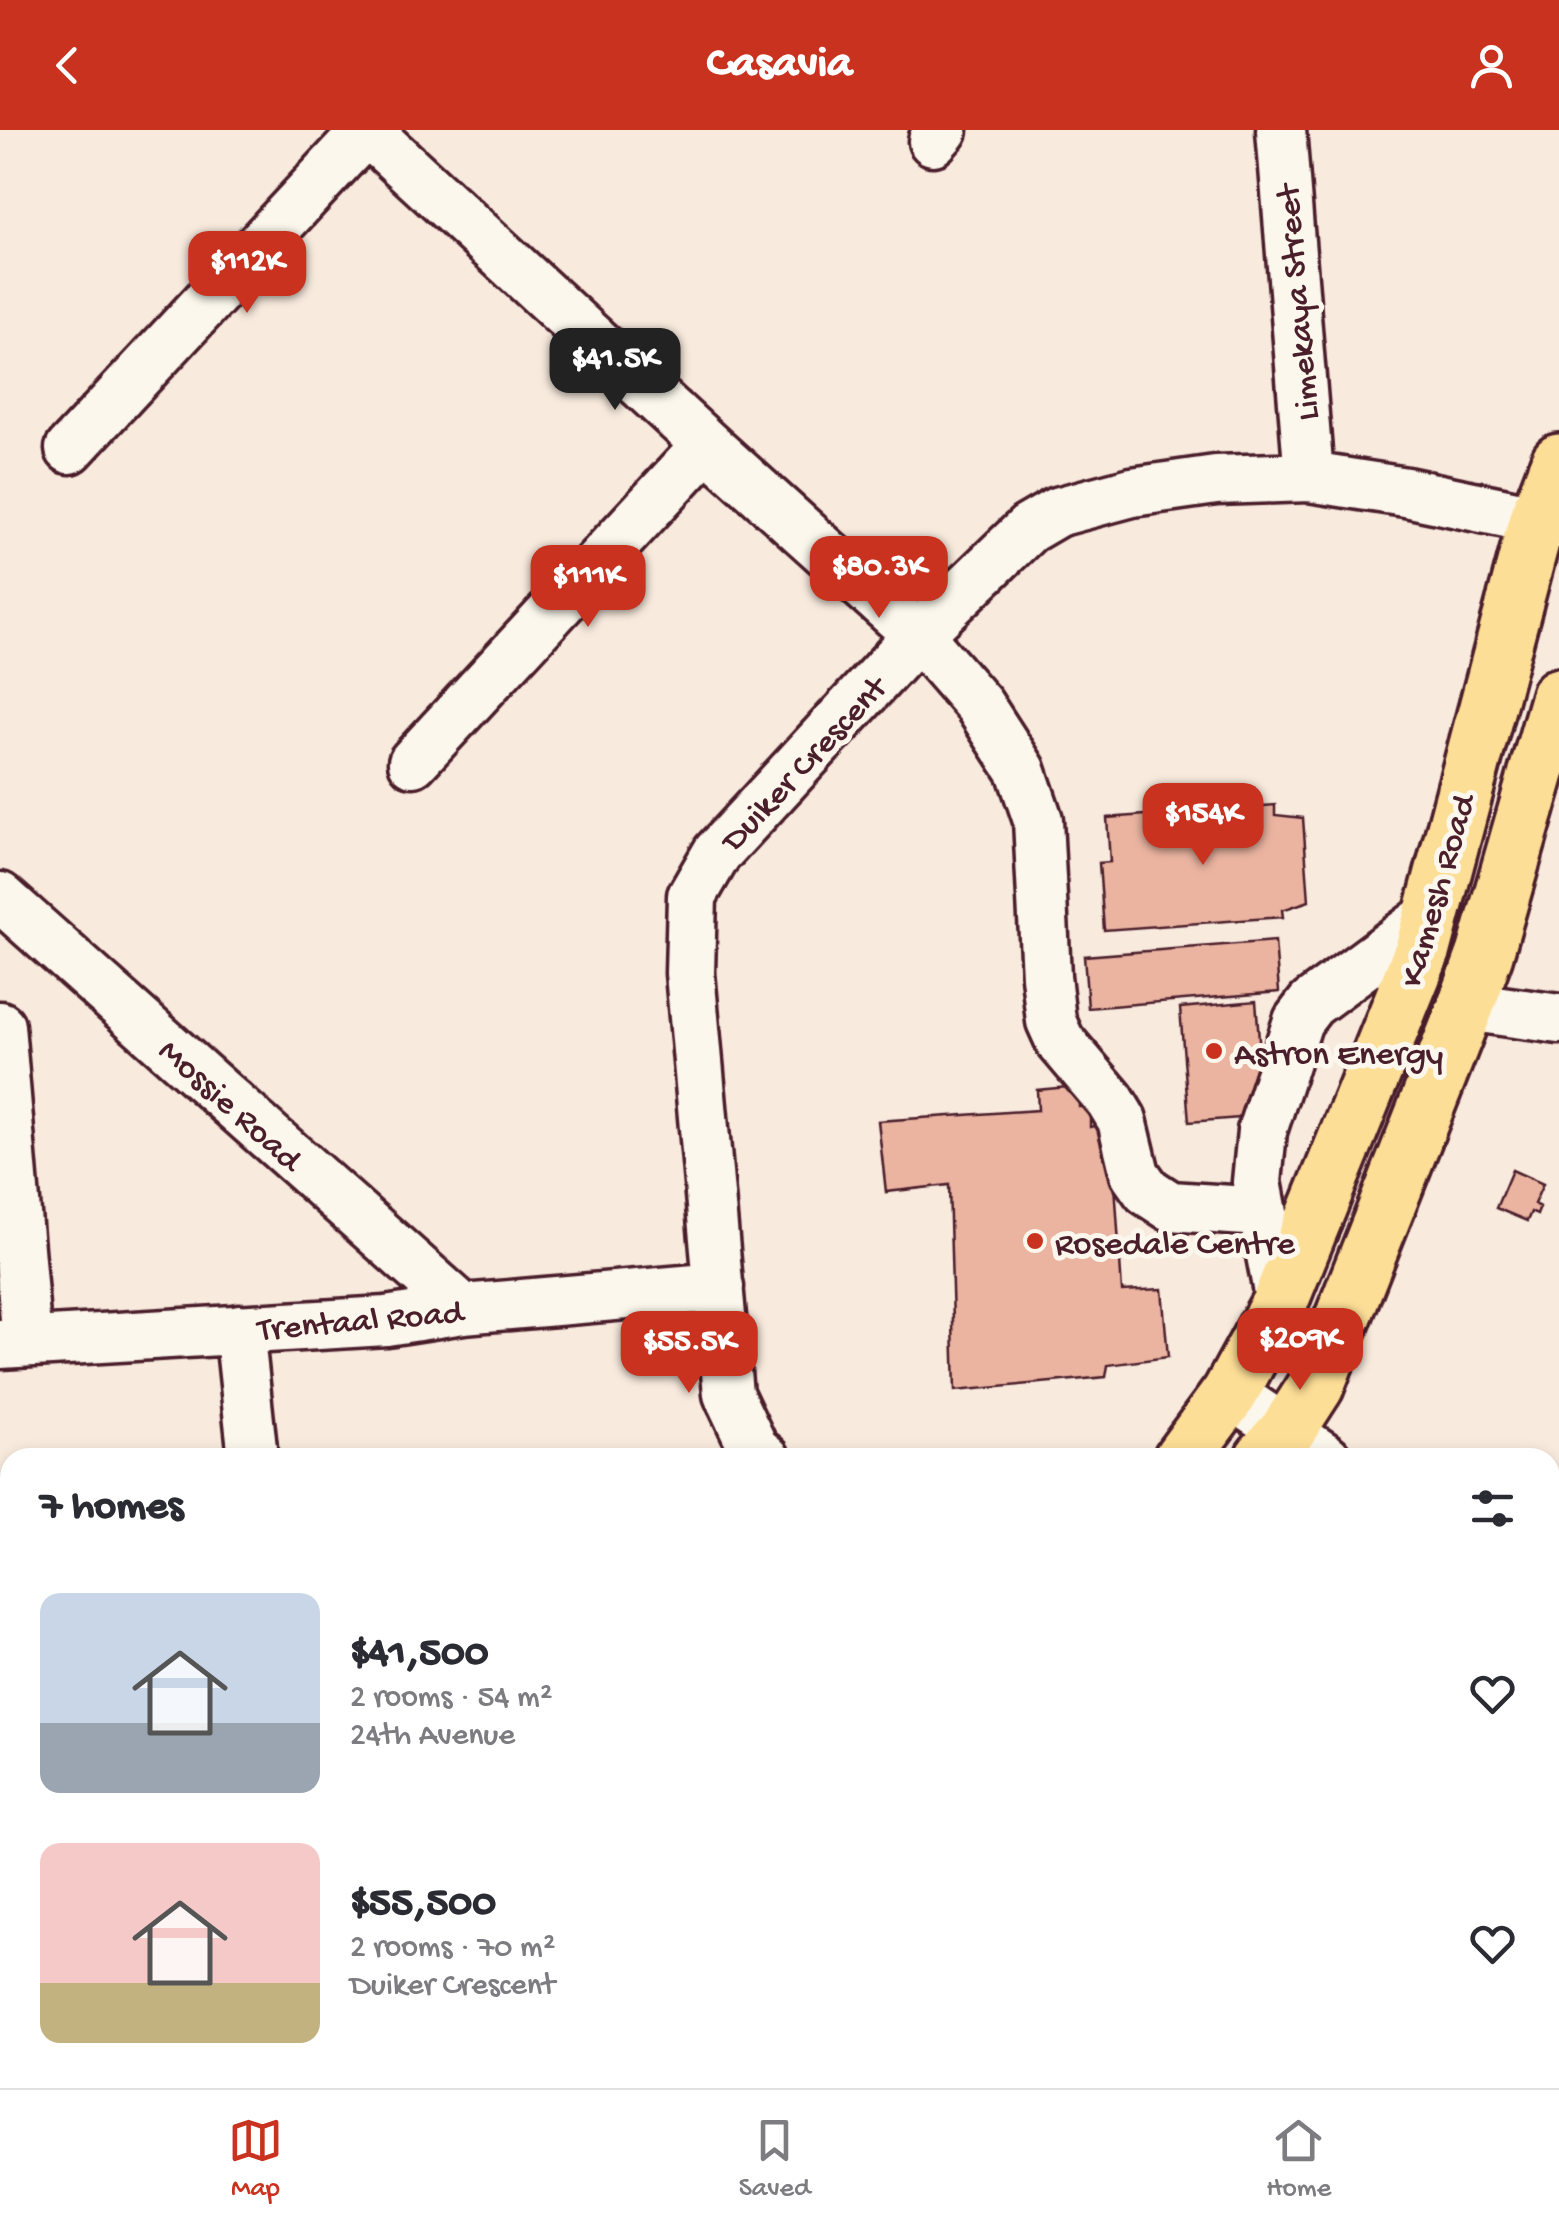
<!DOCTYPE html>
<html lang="en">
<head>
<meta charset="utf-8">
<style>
  body { margin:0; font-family:"Gochi Hand",sans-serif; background:#f7f7f7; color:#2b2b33; height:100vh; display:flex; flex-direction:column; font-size:38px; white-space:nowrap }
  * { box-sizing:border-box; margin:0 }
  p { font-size:32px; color:#7c7c81 }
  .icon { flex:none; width:55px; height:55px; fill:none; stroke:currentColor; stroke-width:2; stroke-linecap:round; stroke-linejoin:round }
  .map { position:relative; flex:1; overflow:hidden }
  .details { position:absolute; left:0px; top:1318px; width:1560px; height:642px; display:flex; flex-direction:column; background:#fff; border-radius:30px 30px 0 0; box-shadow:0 5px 15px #0003 }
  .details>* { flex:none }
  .price { position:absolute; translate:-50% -85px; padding:0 22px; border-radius:20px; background:#c8321e; color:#fff; font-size:32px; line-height:65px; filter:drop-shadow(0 2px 5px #0008) }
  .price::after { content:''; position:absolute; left:50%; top:60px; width:30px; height:22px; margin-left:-15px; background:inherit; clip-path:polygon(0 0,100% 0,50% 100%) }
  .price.active { background:#222; color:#fff }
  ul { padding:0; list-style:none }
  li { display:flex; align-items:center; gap:30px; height:250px; padding:0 40px }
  li span { display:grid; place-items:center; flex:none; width:280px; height:200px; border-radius:20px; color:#555 }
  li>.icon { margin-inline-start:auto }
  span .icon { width:120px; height:120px; fill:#fffc; stroke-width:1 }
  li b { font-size:42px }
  h2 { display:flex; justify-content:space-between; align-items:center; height:120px; padding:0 40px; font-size:42px }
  header { display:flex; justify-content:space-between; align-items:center; height:130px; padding:0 40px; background:#c8321e; color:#fff; font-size:45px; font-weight:700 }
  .dock { display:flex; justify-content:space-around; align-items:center; height:140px; border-top:2px solid #e1e1e2; background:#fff; font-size:28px; color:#7c7c81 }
  .dock a { display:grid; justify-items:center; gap:5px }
  .dock .active { color:#c8321e }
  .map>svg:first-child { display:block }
</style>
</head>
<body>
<header><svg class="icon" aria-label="back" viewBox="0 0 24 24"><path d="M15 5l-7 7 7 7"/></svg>Casavia<svg class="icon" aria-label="person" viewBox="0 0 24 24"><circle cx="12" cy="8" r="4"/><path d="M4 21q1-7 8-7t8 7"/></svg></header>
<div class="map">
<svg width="1559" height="1958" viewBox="0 0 1559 1958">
  <rect width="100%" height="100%" fill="#f8eadd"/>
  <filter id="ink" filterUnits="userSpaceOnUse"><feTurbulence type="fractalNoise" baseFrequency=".01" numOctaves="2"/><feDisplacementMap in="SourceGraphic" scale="20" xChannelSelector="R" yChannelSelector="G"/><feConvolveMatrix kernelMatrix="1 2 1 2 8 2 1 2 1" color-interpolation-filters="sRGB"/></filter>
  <g filter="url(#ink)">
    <!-- building -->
    <path fill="#ebb4a1" stroke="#4a1f2b" stroke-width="2.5" d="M 1275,675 L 1275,685 L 1303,688 L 1309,771 L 1282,780 L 1283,787 L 1104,800 L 1099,733 L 1110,732 L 1107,688 Z
      M 1275,811 L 1279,862 L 1088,878 L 1084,826 Z
      M 1256,871 L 1265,986 L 1189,992 L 1180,878 Z
      M 1078,956 L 1079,977 L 1090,977 L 1090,997 L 1111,993 L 1122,1161 L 1162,1159 L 1168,1227 L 1108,1235 L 1106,1247 L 955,1261 L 949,1055 L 886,1062 L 878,991 L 1038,980 L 1037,960 Z
      M 1512,1040 L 1543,1054 L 1534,1074 L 1540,1077 L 1537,1085 L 1531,1082 L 1527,1091 L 1496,1078 Z
      M 833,1950 L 836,1953 L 830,1958 L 787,1958 L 782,1951 Z"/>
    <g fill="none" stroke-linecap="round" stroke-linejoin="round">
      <defs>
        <path id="minor" d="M 366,0 L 707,315 L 918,505 L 979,575 L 1021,640 L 1038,690 L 1046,846 L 1051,891 L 1060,911 L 1110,970 L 1122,990 L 1135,1044 L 1147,1061 L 1170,1076 L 1262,1082
          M 1281,0 L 1309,347
          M 933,11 L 943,0
          M 70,319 L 367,0
          M 413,632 L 707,315
          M 0,767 L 463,1179
          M 1466,876 L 1559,889
          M 0,896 L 27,1212
          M 1280,1172 L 1257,1052 L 1262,1001 L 1298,891 L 1311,874 L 1434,783
          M 239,1199 L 253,1328
          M 0,1214 L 386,1191 L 463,1179 L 719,1157
          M 1230,1263 L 1326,1328
          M 765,1328 L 754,1319 L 728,1264 L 690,843 L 692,766 L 717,723 L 918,505 L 1028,399 L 1057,382 L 1132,362 L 1216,350 L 1309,347 L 1406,362 L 1559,394
          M 1550,1503 L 1559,1492
          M 0,1557 L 10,1556
          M 1550,1901 L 1559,1908
          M 0,1949 L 10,1936
          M 131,1950 L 134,1958
          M 1172,1958 L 1180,1950"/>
        <path id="major" d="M 1182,1328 L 1230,1263 L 1280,1172 L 1423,819 L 1537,389 L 1559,332
          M 1263,1328 L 1287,1301 L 1316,1256 L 1466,876 L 1485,824 L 1559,566
          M 508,1958 L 519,1950
          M 627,1958 L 638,1950"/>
      </defs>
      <!-- minor casing -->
      <use href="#minor" stroke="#4a1f2b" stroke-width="55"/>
      <!-- major casing -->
      <use href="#major" stroke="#4a1f2b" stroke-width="62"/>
      <!-- minor -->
      <use href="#minor" stroke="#fbf7ec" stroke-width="48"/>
      <!-- major -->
      <use href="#major" stroke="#fdde96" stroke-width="55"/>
    </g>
  </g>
  <!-- markers -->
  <g fill="#c8321e" stroke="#fbf7ec" stroke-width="4">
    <circle cx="1214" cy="921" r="10"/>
    <circle cx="1035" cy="1111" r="10"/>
  </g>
  <g text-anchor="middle" stroke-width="10" stroke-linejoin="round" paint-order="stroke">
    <!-- street labels -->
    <g font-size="35" fill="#4a1f2b" stroke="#fbf7ec">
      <text transform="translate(1295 173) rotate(-95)" y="12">Limekaya Street</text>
      <text transform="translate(802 632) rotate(-47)" y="12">Duiker Crescent</text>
      <text transform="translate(1435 760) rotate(-74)" y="12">Kamesh Road</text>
      <text transform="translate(232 973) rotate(42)" y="12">Mossie Road</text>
      <text transform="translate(360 1188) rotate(-5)" y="12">Trentaal Road</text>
    </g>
    <!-- poi labels -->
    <g font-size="35" fill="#4a1f2b" stroke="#fbf7ec" text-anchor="start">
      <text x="1234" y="933">Astron Energy</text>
      <text x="1055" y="1123">Rosedale Centre</text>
    </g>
  </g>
</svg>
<b class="price" style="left:247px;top:186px">$112K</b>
<b class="price active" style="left:615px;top:283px">$41.5K</b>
<b class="price" style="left:879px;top:491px">$80.3K</b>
<b class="price" style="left:588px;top:500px">$111K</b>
<b class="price" style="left:1203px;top:738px">$154K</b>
<b class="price" style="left:1300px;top:1263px">$209K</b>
<b class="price" style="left:689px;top:1266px">$55.5K</b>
<section class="details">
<h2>7 homes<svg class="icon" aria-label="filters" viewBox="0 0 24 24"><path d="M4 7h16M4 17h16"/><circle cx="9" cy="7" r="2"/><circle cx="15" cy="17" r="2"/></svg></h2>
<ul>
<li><span style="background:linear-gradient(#c9d6e8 65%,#9aa5b1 0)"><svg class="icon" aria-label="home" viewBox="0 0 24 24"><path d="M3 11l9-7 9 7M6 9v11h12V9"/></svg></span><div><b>$41,500</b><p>2 rooms · 54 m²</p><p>24th Avenue</p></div><svg class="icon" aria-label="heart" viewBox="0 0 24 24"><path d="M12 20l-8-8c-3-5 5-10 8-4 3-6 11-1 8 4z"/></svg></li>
<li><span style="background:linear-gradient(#f6c9c9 70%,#c2b280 0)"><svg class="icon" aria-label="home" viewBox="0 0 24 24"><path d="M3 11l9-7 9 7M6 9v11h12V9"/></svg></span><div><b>$55,500</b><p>2 rooms · 70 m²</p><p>Duiker Crescent</p></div><svg class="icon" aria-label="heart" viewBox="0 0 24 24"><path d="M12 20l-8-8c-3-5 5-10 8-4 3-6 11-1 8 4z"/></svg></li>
</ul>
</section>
</div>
<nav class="dock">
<a class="active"><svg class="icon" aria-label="map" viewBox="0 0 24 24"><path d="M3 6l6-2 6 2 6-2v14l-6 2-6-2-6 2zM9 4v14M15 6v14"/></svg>Map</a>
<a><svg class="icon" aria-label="saved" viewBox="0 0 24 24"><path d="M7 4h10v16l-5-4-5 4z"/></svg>Saved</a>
<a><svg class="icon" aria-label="home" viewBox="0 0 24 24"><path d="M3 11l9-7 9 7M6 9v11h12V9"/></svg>Home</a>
</nav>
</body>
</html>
